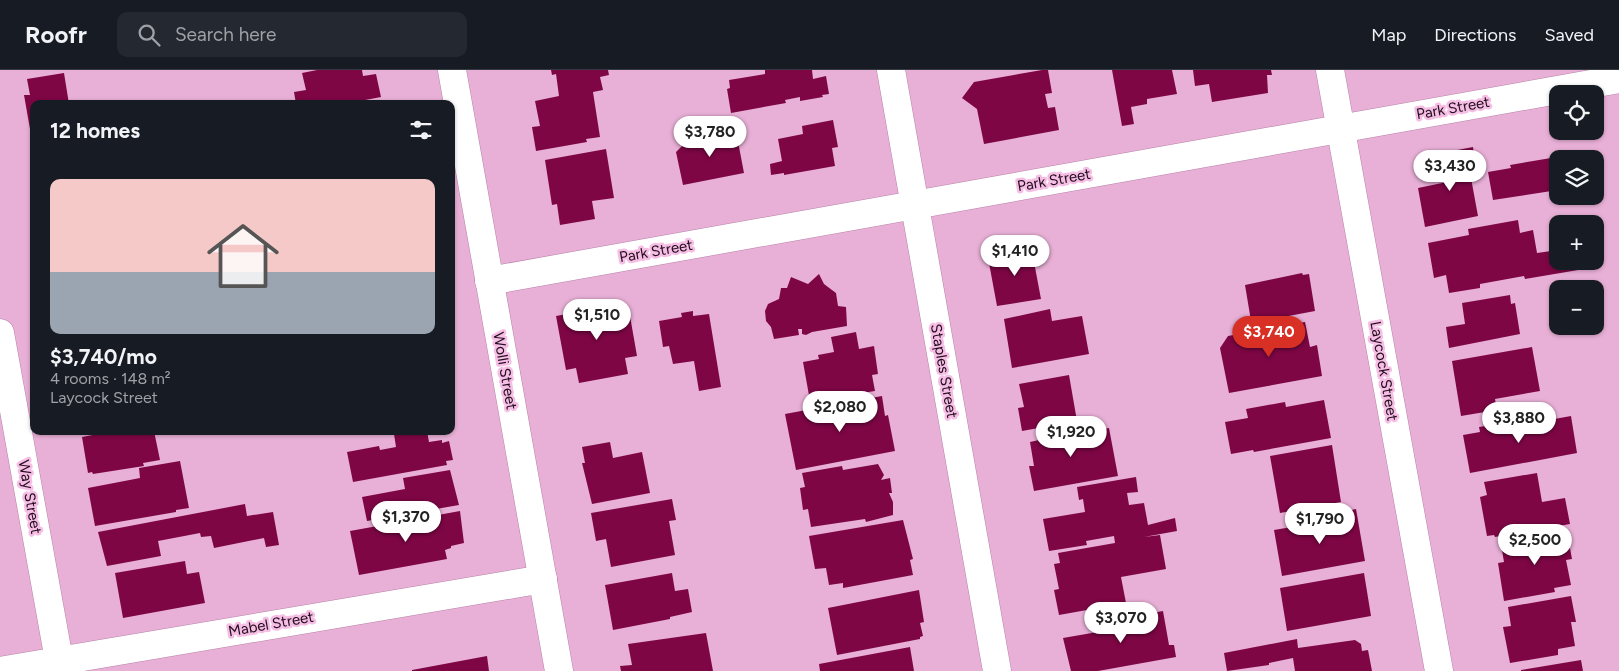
<!DOCTYPE html>
<html lang="en">
<head>
<meta charset="utf-8">
<style>
  body { margin:0; font-family:Figtree,sans-serif; background:#242831; color:#f1f3f6; height:100vh; display:flex; flex-direction:column; font-size:19px; white-space:nowrap }
  * { box-sizing:border-box; margin:0 }
  p { font-size:16px; color:#9ea1a6 }
  .icon { flex:none; width:28px; height:28px; fill:none; stroke:currentColor; stroke-width:2; stroke-linecap:round; stroke-linejoin:round }
  .map { position:relative; flex:1; overflow:hidden }
  .panel { position:absolute; left:30px; top:30px; width:425px; height:335px; display:flex; flex-direction:column; background:#171b24; border-radius:10px; box-shadow:0 1px 4px #0004 }
  .panel>* { flex:none }
  .buttons { position:absolute; left:1549px; top:15px; display:grid; gap:10px }
  .buttons a { display:grid; place-items:center; width:55px; height:55px; border-radius:10px; background:#171b24; box-shadow:0 1px 4px #0004; font-size:25px }
  .price { position:absolute; translate:-50% -42px; padding:0 11px; border-radius:18px; background:#fff; color:#222; font-size:16px; line-height:32px; filter:drop-shadow(0 1px 2px #0008) }
  .price::after { content:''; position:absolute; left:50%; top:30px; width:15px; height:11px; margin-left:-8px; background:inherit; clip-path:polygon(0 0,100% 0,50% 100%) }
  .price.selected { background:#d93025; color:#fff }
  ul { padding:0; list-style:none }
  li { display:grid; align-content:center; gap:10px; height:265px; padding:0 20px }
  li span { display:grid; place-items:center; height:155px; border-radius:10px; color:#555 }
  li>.icon { margin-inline-start:auto }
  span .icon { width:90px; height:90px; fill:#fffc; stroke-width:1 }
  li b { font-size:21px }
  h2 { display:flex; justify-content:space-between; align-items:center; height:60px; padding:0 20px; font-size:21px }
  header { display:flex; align-items:center; gap:30px; box-sizing:border-box; height:70px; padding:0 25px; background:#171b24; border-bottom:1px solid #363941 }
  header strong { font-size:24px }
  nav { display:flex; gap:28px; margin-inline-start:auto; font-size:18px }
  .search { width:350px; height:45px; background:#242831; display:flex; align-items:center; gap:12px; box-sizing:border-box; padding:0 18px; border-radius:10px; color:#9ea1a6; font-size:19px }
  .map>svg:first-child { display:block }
</style>
</head>
<body>
<header>
<strong>Roofr</strong>
<div class="search"><svg class="icon" aria-label="search" viewBox="0 0 24 24"><circle cx="10" cy="10" r="6"/><path d="M15 15l6 6"/></svg>Search here</div>
<nav><a>Map</a><a>Directions</a><a>Saved</a></nav>
</header>
<div class="map">
<svg width="1619" height="601" viewBox="0 0 1619 601">
  <rect width="100%" height="100%" fill="#e9b0d7"/>
  <!-- building -->
  <path fill="#7e0645" d="M 317,0 L 362,0 L 363,6 L 376,4 L 381,27 L 344,34 L 296,34 L 294,22 L 306,20 L 302,3 Z
    M 551,0 L 608,0 L 609,5 L 600,7 L 603,20 L 593,22 L 600,67 L 586,69 L 587,72 L 536,81 L 532,57 L 540,56 L 535,31 L 559,26 L 556,4 L 552,5 Z
    M 765,0 L 812,0 L 813,9 L 826,6 L 829,24 L 822,25 L 823,27 L 800,31 L 800,27 L 785,30 L 786,33 L 731,43 L 727,19 L 730,18 L 729,10 L 765,4 Z
    M 1042,0 L 1048,0 L 1052,23 L 1045,24 L 1048,38 L 1055,37 L 1059,60 L 984,74 L 977,39 L 962,28 L 974,12 Z
    M 1112,0 L 1172,0 L 1177,24 L 1147,29 L 1147,34 L 1131,37 L 1134,54 L 1122,56 Z
    M 1193,0 L 1271,0 L 1272,5 L 1267,5 L 1268,23 L 1212,32 L 1209,14 L 1195,16 Z
    M 64,3 L 69,34 L 34,34 L 33,76 L 24,25 L 30,25 L 27,9 Z
    M 833,50 L 838,77 L 832,78 L 835,96 L 784,105 L 784,103 L 771,105 L 770,94 L 782,91 L 778,69 L 803,64 L 802,56 Z
    M 736,61 L 744,103 L 683,115 L 676,82 L 688,70 Z
    M 1473,77 L 1475,92 L 1459,95 L 1462,110 L 1471,108 L 1478,146 L 1425,157 L 1418,118 L 1447,112 L 1442,83 Z
    M 606,79 L 614,128 L 592,131 L 595,149 L 560,155 L 557,134 L 552,135 L 545,90 Z
    M 1563,86 L 1564,89 L 1558,89 L 1558,120 L 1493,130 L 1488,102 L 1511,98 L 1510,95 Z
    M 1518,150 L 1520,163 L 1533,160 L 1537,183 L 1558,180 L 1558,191 L 1588,191 L 1590,198 L 1525,209 L 1524,206 L 1480,214 L 1480,218 L 1449,223 L 1446,205 L 1434,208 L 1428,173 L 1469,165 L 1468,159 Z
    M 1031,176 L 1041,229 L 997,236 L 989,193 L 996,192 L 995,183 Z
    M 1302,203 L 1303,205 L 1309,204 L 1315,241 L 1267,250 L 1266,248 L 1251,251 L 1245,215 Z
    M 819,204 L 824,214 L 836,223 L 838,236 L 846,237 L 847,256 L 812,262 L 806,265 L 802,264 L 802,259 L 798,259 L 799,265 L 774,269 L 771,257 L 766,251 L 765,241 L 768,234 L 779,229 L 781,218 L 787,218 L 791,207 L 808,214 Z
    M 1510,225 L 1511,234 L 1515,233 L 1520,264 L 1449,278 L 1446,257 L 1465,254 L 1462,233 Z
    M 622,231 L 625,246 L 630,246 L 637,286 L 625,288 L 628,304 L 579,313 L 576,298 L 566,300 L 556,246 L 578,242 L 577,239 Z
    M 1050,239 L 1052,251 L 1082,246 L 1089,284 L 1012,298 L 1004,249 Z
    M 693,241 L 693,246 L 709,244 L 721,317 L 699,321 L 694,291 L 673,294 L 669,276 L 663,277 L 659,251 L 682,247 L 681,243 Z
    M 1305,252 L 1310,277 L 1317,275 L 1322,306 L 1229,323 L 1220,278 L 1228,266 Z
    M 856,262 L 859,279 L 874,276 L 878,304 L 872,305 L 875,321 L 810,331 L 803,292 L 819,289 L 818,285 L 834,282 L 831,267 Z
    M 1532,277 L 1540,321 L 1495,329 L 1497,340 L 1461,346 L 1452,291 Z
    M 1069,305 L 1077,351 L 1022,361 L 1018,338 L 1024,337 L 1019,314 Z
    M 882,326 L 885,346 L 888,345 L 895,381 L 796,400 L 785,344 Z
    M 1324,330 L 1331,368 L 1254,382 L 1253,380 L 1231,384 L 1225,352 L 1248,348 L 1246,339 L 1285,332 L 1286,337 Z
    M 1571,346 L 1577,383 L 1470,403 L 1463,365 L 1480,362 L 1479,357 L 1492,355 L 1493,360 Z
    M 1064,355 L 1066,365 L 1109,358 L 1118,406 L 1034,421 L 1029,396 L 1034,396 L 1030,372 L 1039,370 L 1037,360 Z
    M 103,361 L 154,361 L 160,390 L 143,393 L 144,396 L 93,404 L 92,402 L 88,403 L 82,367 L 103,363 Z
    M 412,361 L 427,361 L 429,372 L 442,370 L 442,373 L 449,371 L 453,390 L 446,391 L 447,395 L 353,412 L 347,382 L 379,376 L 380,380 L 396,377 L 394,364 Z
    M 610,372 L 613,388 L 642,382 L 650,423 L 592,434 L 582,393 L 585,393 L 582,377 Z
    M 1332,375 L 1341,432 L 1280,443 L 1270,386 Z
    M 180,391 L 189,438 L 176,440 L 176,442 L 95,456 L 88,418 L 140,408 L 139,398 Z
    M 878,394 L 884,405 L 881,410 L 890,408 L 892,423 L 889,423 L 893,432 L 893,445 L 866,452 L 865,449 L 811,457 L 808,439 L 803,440 L 800,418 L 805,417 L 802,403 L 842,396 L 843,400 Z
    M 450,400 L 459,435 L 367,451 L 362,427 L 405,419 L 403,408 Z
    M 1537,403 L 1542,432 L 1565,428 L 1570,454 L 1495,467 L 1494,465 L 1487,466 L 1480,427 L 1487,425 L 1484,412 Z
    M 1136,407 L 1138,422 L 1127,423 L 1129,435 L 1144,433 L 1148,455 L 1175,448 L 1177,461 L 1144,467 L 1160,465 L 1166,499 L 1121,507 L 1126,533 L 1059,545 L 1054,520 L 1059,519 L 1054,494 L 1060,493 L 1058,483 L 1115,473 L 1114,466 L 1086,471 L 1087,475 L 1049,481 L 1043,449 L 1085,442 L 1083,429 L 1079,430 L 1077,417 Z
    M 672,429 L 676,450 L 669,451 L 675,485 L 611,497 L 606,469 L 596,471 L 591,443 Z
    M 245,434 L 247,446 L 273,442 L 279,475 L 266,477 L 264,468 L 214,478 L 211,466 L 201,467 L 200,463 L 158,471 L 161,486 L 107,496 L 98,462 Z
    M 1356,439 L 1365,491 L 1282,506 L 1274,460 L 1333,450 L 1332,444 Z
    M 460,441 L 464,473 L 451,476 L 451,478 L 445,480 L 447,489 L 359,505 L 350,461 Z
    M 903,450 L 913,489 L 910,490 L 913,505 L 843,518 L 843,513 L 829,515 L 826,498 L 815,499 L 809,466 Z
    M 1567,462 L 1572,489 L 1566,490 L 1571,515 L 1554,518 L 1555,522 L 1504,531 L 1498,493 L 1504,492 L 1501,474 Z
    M 185,491 L 187,504 L 199,502 L 205,533 L 123,548 L 115,503 Z
    M 672,503 L 675,521 L 688,519 L 692,542 L 670,547 L 670,549 L 613,560 L 605,515 Z
    M 1364,503 L 1371,546 L 1287,561 L 1280,518 Z
    M 919,520 L 924,552 L 920,553 L 923,566 L 920,567 L 920,569 L 837,585 L 828,538 Z
    M 1571,526 L 1576,552 L 1571,552 L 1575,576 L 1558,579 L 1558,585 L 1510,593 L 1503,557 L 1511,556 L 1508,537 Z
    M 1163,541 L 1169,575 L 1174,575 L 1176,587 L 1098,601 L 1071,601 L 1063,568 L 1109,560 L 1107,551 Z
    M 706,563 L 713,601 L 621,601 L 620,596 L 632,595 L 628,574 Z
    M 1297,569 L 1298,578 L 1355,570 L 1361,574 L 1362,581 L 1368,580 L 1372,601 L 1295,601 L 1293,588 L 1269,593 L 1269,595 L 1227,601 L 1224,583 Z
    M 910,577 L 914,601 L 820,601 L 819,594 Z
    M 487,586 L 489,601 L 412,601 L 412,600 Z
    M 1581,590 L 1583,601 L 1521,601 L 1521,600 Z"/>
  <g fill="none" stroke-linecap="round" stroke-linejoin="round">
    <defs>
      <path id="street" d="M 891,0 L 997,601
        M 1330,0 L 1439,601
        M 489,211 L 1619,9
        M 0,263 L 59,590
        M 0,601 L 543,509"/>
      <path id="secondary" d="M 452,0 L 559,601"/>
    </defs>
    <!-- street casing -->
    <use href="#street" stroke="#b781a7" stroke-width="29"/>
    <!-- secondary casing -->
    <use href="#secondary" stroke="#b781a7" stroke-width="29"/>
    <!-- street -->
    <use href="#street" stroke="#fff" stroke-width="28"/>
    <!-- secondary -->
    <use href="#secondary" stroke="#fff" stroke-width="28"/>
  </g>
  <g text-anchor="middle" stroke-width="5" stroke-linejoin="round" paint-order="stroke">
    <!-- street labels -->
    <g font-size="15" fill="#210d1c" stroke="#f6bde5">
      <text transform="translate(1453 38) rotate(-10)" y="5">Park Street</text>
      <text transform="translate(1054 110) rotate(-10)" y="5">Park Street</text>
      <text transform="translate(656 181) rotate(-10)" y="5">Park Street</text>
      <text transform="translate(505 301) rotate(80)" y="5">Wolli Street</text>
      <text transform="translate(944 301) rotate(80)" y="5">Staples Street</text>
      <text transform="translate(1384 301) rotate(80)" y="5">Laycock Street</text>
      <text transform="translate(30 427) rotate(80)" y="5">Way Street</text>
      <text transform="translate(271 554) rotate(-10)" y="5">Mabel Street</text>
    </g>
  </g>
</svg>
<div class="buttons">
<a><svg class="icon" aria-label="locate" viewBox="0 0 24 24"><circle cx="12" cy="12" r="6"/><path d="M12 2v4M12 18v4M2 12h4M18 12h4"/></svg></a>
<a><svg class="icon" aria-label="layers" viewBox="0 0 24 24"><path d="M12 4l9 5-9 5-9-5zM3 14l9 5 9-5"/></svg></a>
<a>+</a>
<a>−</a>
</div>
<b class="price" style="left:710px;top:88px">$3,780</b>
<b class="price" style="left:1450px;top:122px">$3,430</b>
<b class="price" style="left:1015px;top:207px">$1,410</b>
<b class="price" style="left:597px;top:271px">$1,510</b>
<b class="price selected" style="left:1269px;top:288px">$3,740</b>
<b class="price" style="left:840px;top:363px">$2,080</b>
<b class="price" style="left:1519px;top:374px">$3,880</b>
<b class="price" style="left:1071px;top:388px">$1,920</b>
<b class="price" style="left:406px;top:473px">$1,370</b>
<b class="price" style="left:1320px;top:475px">$1,790</b>
<b class="price" style="left:1535px;top:496px">$2,500</b>
<b class="price" style="left:1121px;top:574px">$3,070</b>
<section class="panel">
<h2>12 homes<svg class="icon" aria-label="filters" viewBox="0 0 24 24"><path d="M4 7h16M4 17h16"/><circle cx="9" cy="7" r="2"/><circle cx="15" cy="17" r="2"/></svg></h2>
<ul>
<li><span style="background:linear-gradient(#f6c9c9 60%,#9aa5b1 0)"><svg class="icon" aria-label="home" viewBox="0 0 24 24"><path d="M3 11l9-7 9 7M6 9v11h12V9"/></svg></span><div><b>$3,740/mo</b><p>4 rooms · 148 m²</p><p>Laycock Street</p></div></li>
</ul>
</section>
</div>
</body>
</html>
